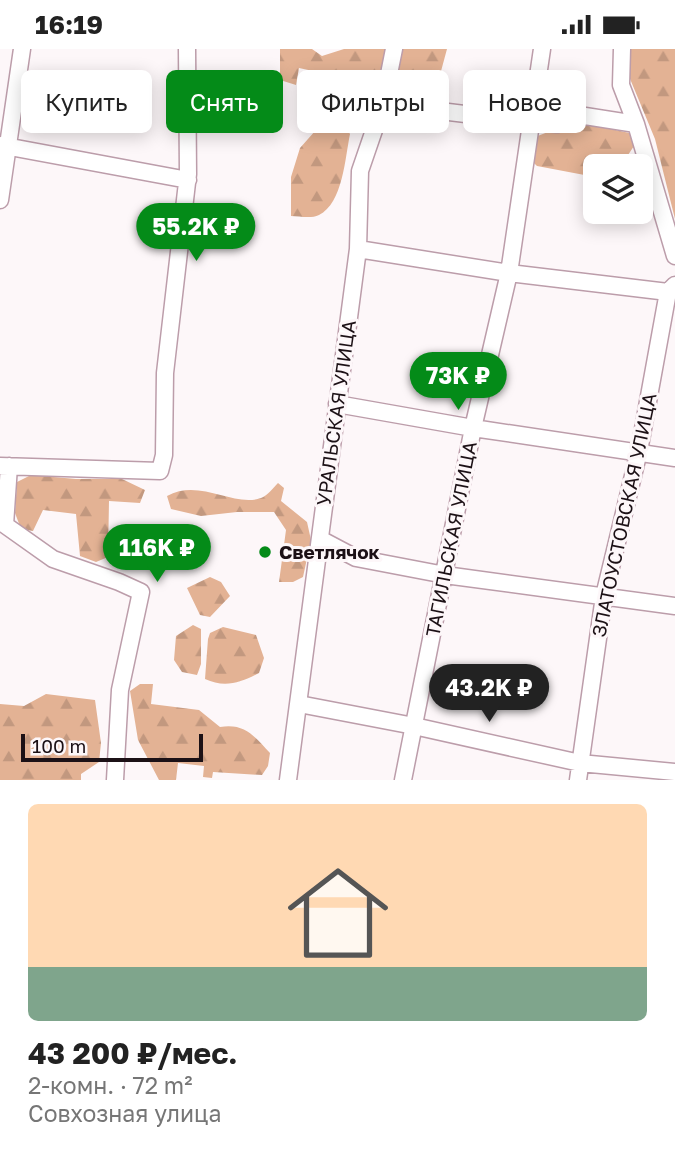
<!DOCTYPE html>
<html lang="ru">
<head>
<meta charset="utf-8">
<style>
  body { margin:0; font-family:"Golos Text",sans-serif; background:#f2f2f2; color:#222; height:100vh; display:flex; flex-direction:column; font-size:26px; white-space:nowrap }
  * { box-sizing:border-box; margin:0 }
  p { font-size:23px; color:#767676 }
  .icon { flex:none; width:38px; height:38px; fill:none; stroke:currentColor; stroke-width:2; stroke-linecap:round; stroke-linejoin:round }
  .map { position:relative; height:731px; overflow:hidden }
  .panel { display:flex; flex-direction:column; background:#fff; flex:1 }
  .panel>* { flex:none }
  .top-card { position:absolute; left:21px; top:21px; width:634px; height:63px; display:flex; gap:14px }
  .buttons { position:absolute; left:583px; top:105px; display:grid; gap:14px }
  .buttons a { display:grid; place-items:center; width:70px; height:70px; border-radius:10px; background:#fff; box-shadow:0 4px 18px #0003; font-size:35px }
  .scale { position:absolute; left:21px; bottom:18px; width:182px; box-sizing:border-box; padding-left:7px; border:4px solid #1c1116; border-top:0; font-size:19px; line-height:24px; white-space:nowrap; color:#1c1116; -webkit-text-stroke:5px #fdf7f9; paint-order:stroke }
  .price { position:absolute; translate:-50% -60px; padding:0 16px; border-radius:24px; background:#048b18; color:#fff; font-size:23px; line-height:46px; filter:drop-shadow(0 2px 4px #0008) }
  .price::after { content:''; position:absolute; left:50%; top:42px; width:21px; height:16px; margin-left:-10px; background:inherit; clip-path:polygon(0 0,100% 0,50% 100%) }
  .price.current { background:#222; color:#fff }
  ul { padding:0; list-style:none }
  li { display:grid; align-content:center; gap:14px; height:371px; padding:0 28px }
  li+li { border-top:2px solid #e0e0e0 }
  li span { display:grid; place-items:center; height:217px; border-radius:10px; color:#555 }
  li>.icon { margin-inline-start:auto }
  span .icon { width:126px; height:126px; fill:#fffc; stroke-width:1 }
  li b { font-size:30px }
  .pill { padding:0 24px; border-radius:10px; background:#fff; box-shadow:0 4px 18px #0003; font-size:24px; line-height:63px }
  .pill.current { background:#048b18; color:#fff }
  .status { display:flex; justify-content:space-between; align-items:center; height:49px; padding:0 35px; background:#fff; direction:ltr }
  .status svg { height:19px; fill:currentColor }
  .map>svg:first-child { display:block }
</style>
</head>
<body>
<div class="status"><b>16:19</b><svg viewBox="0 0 49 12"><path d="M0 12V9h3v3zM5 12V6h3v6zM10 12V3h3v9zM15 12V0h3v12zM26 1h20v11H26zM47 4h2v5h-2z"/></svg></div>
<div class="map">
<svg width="675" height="731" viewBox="0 0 675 731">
  <defs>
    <pattern id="forest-firs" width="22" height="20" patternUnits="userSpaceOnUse" patternTransform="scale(1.75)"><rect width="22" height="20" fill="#e3b294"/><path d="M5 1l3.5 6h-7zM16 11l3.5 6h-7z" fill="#c2987f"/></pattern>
  </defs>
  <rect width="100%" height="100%" fill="#fdf7f9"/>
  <!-- forest -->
  <path fill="url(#forest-firs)" d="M 280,0 L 312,0 L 322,7 L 344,0 L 386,0 L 376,38 L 354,53 L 337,50 L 318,38 L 322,24 L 299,19 L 296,36 L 280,31 Z
    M 401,0 L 447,0 L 437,37 L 404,45 L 391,42 Z
    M 627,0 L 675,0 L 675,170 L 655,90 L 628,25 Z
    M 323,73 L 344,75 L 350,85 C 345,109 343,154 319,166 C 311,170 299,167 291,167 L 291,128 L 300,99 Z
    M 588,75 L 634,85 L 634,97 L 626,109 L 605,111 L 605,117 L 595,117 L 595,128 L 537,117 L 531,111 L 535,88 L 548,83 Z
    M 31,426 L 76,430 L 122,430 L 145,441 L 140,454 L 109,452 L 108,508 L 96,513 L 80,507 L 76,465 L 43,461 L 33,482 L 21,480 L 15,464 L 17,433 Z
    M 278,434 L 284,439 L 281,452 L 307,473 L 311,491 L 303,528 L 293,533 L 279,533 L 286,481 L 274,463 L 237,463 L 201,467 L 171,460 L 167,447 C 200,429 234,459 261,449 C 267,447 273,439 278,434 Z
    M 210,528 L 221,533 L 230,547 L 210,568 L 200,566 L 187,539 Z
    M 193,576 L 201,580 L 201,615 L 197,626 L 182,623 L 174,611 L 176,587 Z
    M 223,578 L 256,586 L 264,609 L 259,624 C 241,634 224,639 205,630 L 208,590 L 210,584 Z
    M 140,635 L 153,635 L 151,655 L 199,661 L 220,678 C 245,674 254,687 270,704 L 268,717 L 262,726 L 213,723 L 212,729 L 203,728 L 204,717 L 178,714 L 176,731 L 159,731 L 138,691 L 130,642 Z
    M 46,645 L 95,651 L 101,694 L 99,713 L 81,725 L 81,731 L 0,731 L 0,655 L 24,657 Z"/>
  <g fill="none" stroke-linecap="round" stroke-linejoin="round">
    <defs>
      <path id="minor" d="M 622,0 L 621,36 L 636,75 L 675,207
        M 383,55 L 531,73 L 557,75 L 585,67 L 636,75
        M 0,96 L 188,131
        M 0,151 L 22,0
        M 358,200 L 509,224 L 668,243 L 675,236
        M 337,355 L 473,379 L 675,409
        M 0,417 L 160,422 L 164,406 L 165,324 L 188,125 L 187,0
        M 9,417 L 5,476 L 53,510 L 119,533 L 141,543 L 120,641 L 115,731
        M 320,490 L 356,509 L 445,526 L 675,557
        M 299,655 L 414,677 L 580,714 L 675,723
        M 288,731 L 358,200 L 360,122 L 383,55 L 394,0
        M 403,731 L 473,379 L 509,224 L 542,0
        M 578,731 L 604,547 L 639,402 L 668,243"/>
    </defs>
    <!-- minor casing -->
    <use href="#minor" stroke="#bc9daa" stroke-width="19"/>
    <!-- minor -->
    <use href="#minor" stroke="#fff" stroke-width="16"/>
  </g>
  <!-- markers -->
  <circle fill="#048b18" stroke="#fdf7f9" stroke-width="2.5" cx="265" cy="503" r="7"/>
  <g text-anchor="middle" stroke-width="6" stroke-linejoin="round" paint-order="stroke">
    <!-- street labels -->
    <g font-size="19" fill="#1c1116" stroke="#fdf7f9">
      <text transform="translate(336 364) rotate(-82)" y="7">УРАЛЬСКАЯ УЛИЦА</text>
      <text transform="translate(624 466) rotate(-78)" y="7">ЗЛАТОУСТОВСКАЯ УЛИЦА</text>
      <text transform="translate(451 490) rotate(-79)" y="7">ТАГИЛЬСКАЯ УЛИЦА</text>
    </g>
    <!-- poi labels -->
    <g font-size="19" font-weight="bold" fill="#1c1116" stroke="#fdf7f9" text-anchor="start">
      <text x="279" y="510">Светлячок</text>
    </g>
  </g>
</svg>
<div class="buttons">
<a><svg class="icon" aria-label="layers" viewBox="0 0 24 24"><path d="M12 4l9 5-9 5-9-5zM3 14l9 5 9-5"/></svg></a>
</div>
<div class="scale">100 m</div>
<b class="price" style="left:196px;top:214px">55.2K ₽</b>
<b class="price" style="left:458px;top:363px">73K ₽</b>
<b class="price" style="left:157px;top:535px">116K ₽</b>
<b class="price current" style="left:489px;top:675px">43.2K ₽</b>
<div class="top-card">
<a class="pill">Купить</a>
<a class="pill current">Снять</a>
<a class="pill">Фильтры</a>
<a class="pill">Новое</a>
</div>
</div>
<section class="panel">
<ul>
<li><span style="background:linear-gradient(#ffd9b3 75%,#7fa58c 0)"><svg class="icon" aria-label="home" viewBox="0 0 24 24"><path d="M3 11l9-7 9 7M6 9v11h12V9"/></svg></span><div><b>43 200 ₽/мес.</b><p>2-комн. · 72 m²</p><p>Совхозная улица</p></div></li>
</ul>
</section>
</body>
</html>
